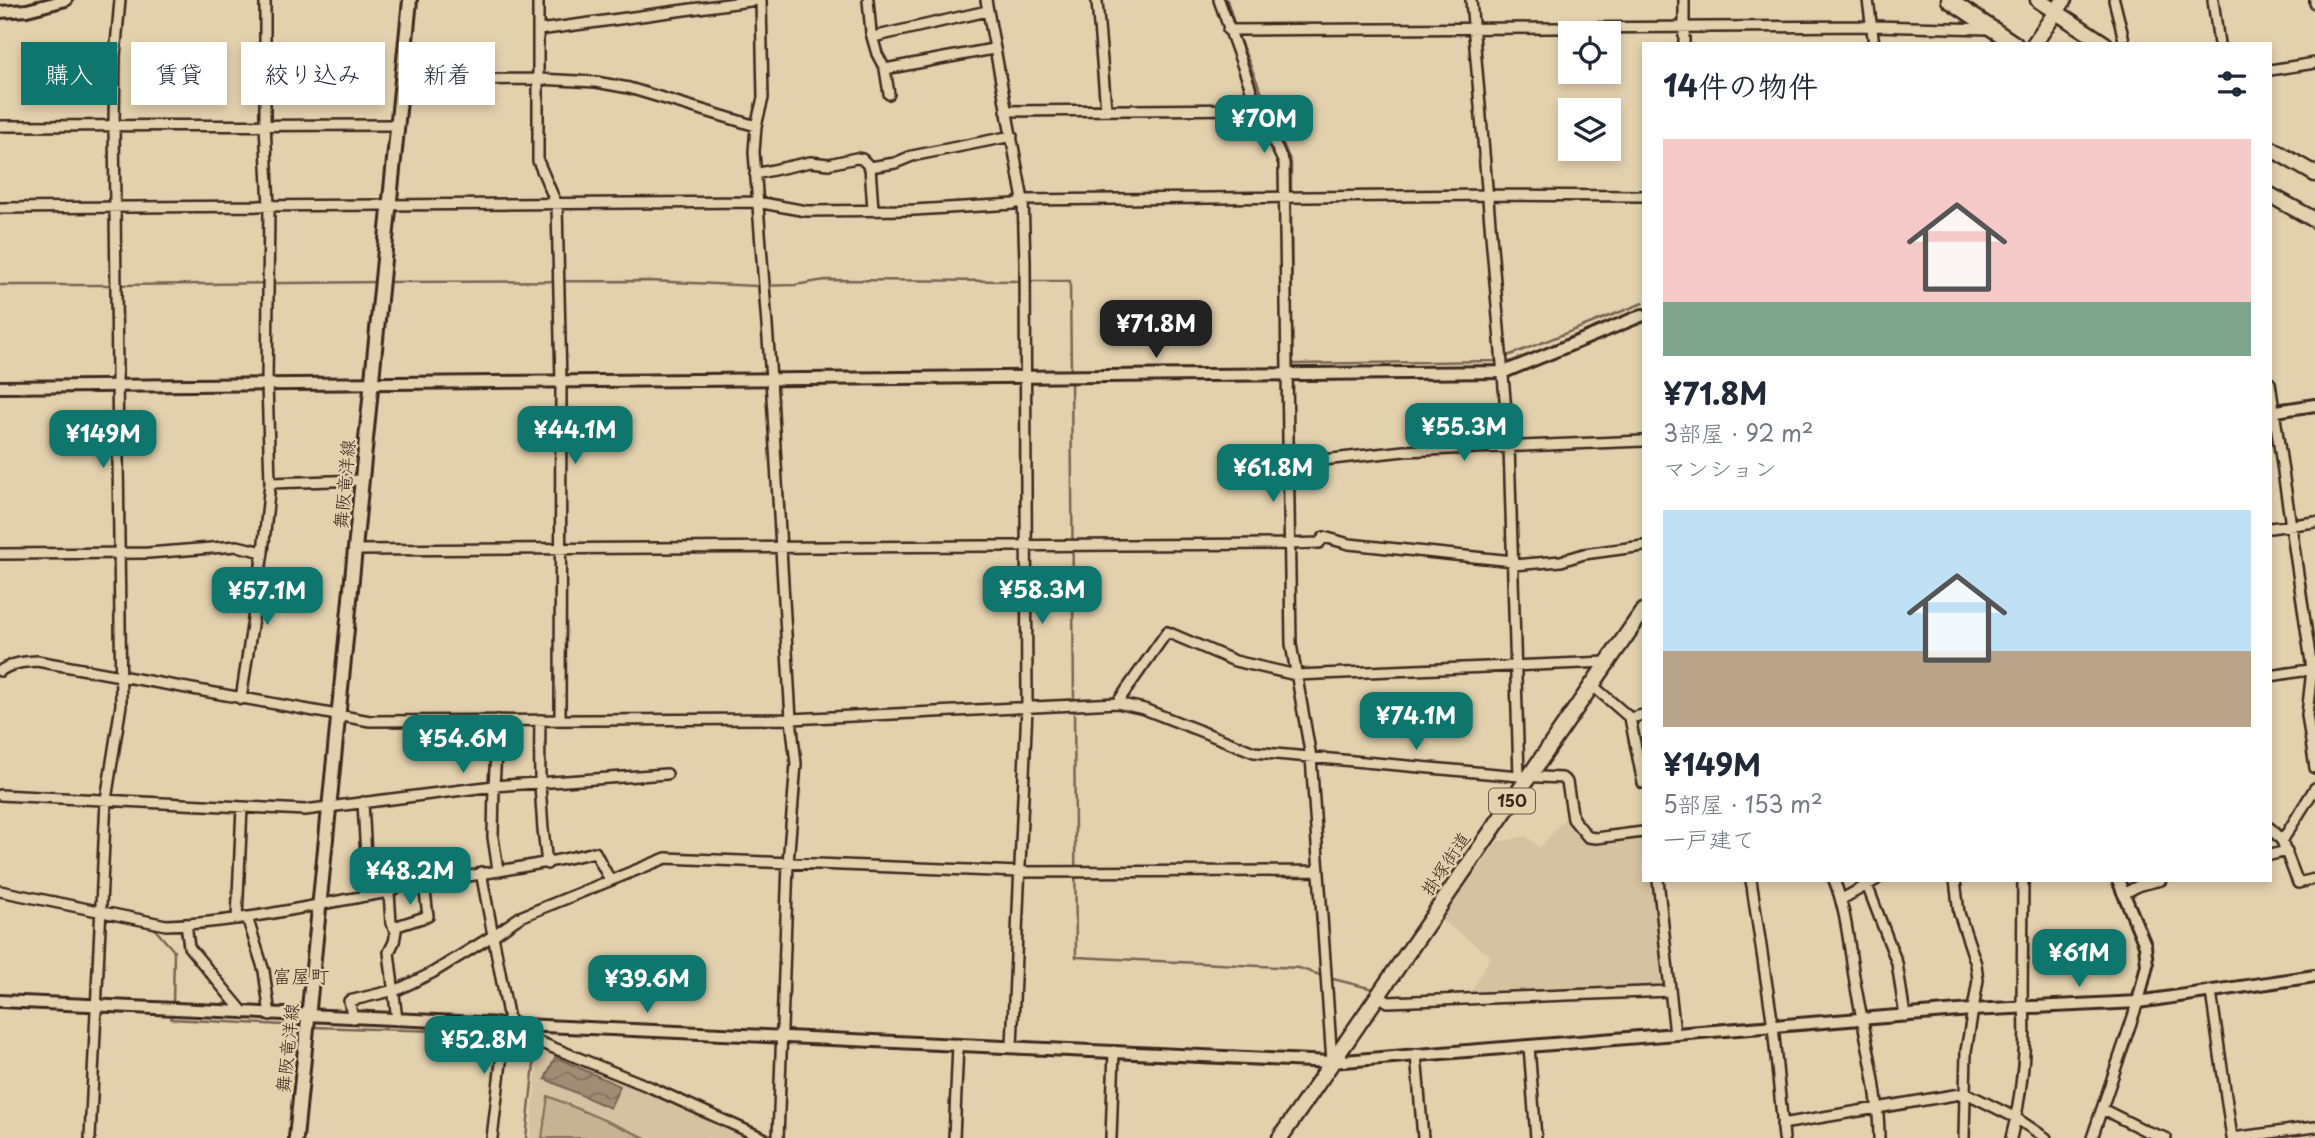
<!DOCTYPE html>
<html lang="ja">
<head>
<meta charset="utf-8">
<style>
  body { margin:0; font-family:"Playpen Sans","Klee One",sans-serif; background:#f6f6f7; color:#1f2937; height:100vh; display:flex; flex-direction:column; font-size:26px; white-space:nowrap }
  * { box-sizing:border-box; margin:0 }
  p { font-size:23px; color:#747a83 }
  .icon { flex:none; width:38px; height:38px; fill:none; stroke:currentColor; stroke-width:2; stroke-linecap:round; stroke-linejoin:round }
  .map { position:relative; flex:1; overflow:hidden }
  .details { position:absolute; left:1642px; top:42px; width:630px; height:840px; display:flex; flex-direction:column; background:#fff; border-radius:0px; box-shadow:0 4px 10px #0003 }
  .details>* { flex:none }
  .guide { position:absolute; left:21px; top:42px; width:665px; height:63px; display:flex; gap:14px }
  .fabs { position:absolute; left:1558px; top:21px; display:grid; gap:14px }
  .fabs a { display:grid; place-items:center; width:63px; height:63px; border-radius:0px; background:#fff; box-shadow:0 4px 10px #0003; font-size:35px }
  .price { position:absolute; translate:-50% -60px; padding:0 16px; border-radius:14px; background:#0f766e; color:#fff; font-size:23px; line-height:46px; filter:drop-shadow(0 2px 4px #0008) }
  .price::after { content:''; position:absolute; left:50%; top:42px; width:21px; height:16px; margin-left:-10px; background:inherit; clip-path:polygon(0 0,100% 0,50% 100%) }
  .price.current { background:#222; color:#fff }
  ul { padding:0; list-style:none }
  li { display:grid; align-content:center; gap:14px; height:371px; padding:0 21px }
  li span { display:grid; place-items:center; height:217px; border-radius:0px; color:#555 }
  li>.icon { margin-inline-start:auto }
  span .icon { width:126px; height:126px; fill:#fffc; stroke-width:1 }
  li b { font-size:30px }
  h2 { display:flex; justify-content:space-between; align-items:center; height:84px; padding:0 21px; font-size:30px }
  .tag { padding:0 24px; border-radius:0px; background:#fff; box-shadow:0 4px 10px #0003; font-size:24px; line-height:63px }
  .tag.current { background:#0f766e; color:#fff }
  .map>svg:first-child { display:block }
</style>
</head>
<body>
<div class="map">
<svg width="2315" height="1138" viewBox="0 0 2315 1138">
  <defs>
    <pattern id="water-waves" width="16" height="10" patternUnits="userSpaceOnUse" patternTransform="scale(1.75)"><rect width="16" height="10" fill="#9f8d74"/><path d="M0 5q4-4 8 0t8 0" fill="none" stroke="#83735f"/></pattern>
  </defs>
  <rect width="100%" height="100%" fill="#e3d1ae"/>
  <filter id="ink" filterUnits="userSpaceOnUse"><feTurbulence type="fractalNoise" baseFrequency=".0143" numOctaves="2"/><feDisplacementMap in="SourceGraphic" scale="14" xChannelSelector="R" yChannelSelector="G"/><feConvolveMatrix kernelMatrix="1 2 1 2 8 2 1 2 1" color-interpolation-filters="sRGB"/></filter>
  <g filter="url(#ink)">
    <!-- built -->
    <path fill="#d4c2a1" d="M 1565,818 L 1573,830 L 1589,840 L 1643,836 L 1643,880 L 1652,880 L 1663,985 L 1547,994 L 1508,994 L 1471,991 L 1491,956 L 1441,920 L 1497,842 L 1526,836 L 1540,848 Z
      M 539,1049 L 580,1063 L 641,1088 L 750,1138 L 530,1138 Z"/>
    <!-- garden -->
    <path fill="#c5b394" stroke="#806e59" stroke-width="2" d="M 548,1096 L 646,1138 L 542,1138 Z"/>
    <!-- water -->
    <path fill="url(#water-waves)" stroke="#776552" stroke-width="2" d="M 555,1057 L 620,1086 L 610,1108 L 545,1079 Z"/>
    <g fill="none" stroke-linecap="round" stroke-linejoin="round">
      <!-- stream -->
      <path stroke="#776552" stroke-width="2.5" d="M 1227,0 L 1238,36 L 1291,163 L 1291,193
        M 1291,200 L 1292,361 L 1294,364 L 1495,361 L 1643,303
        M 1028,281 L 1070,281 L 1071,373
        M 385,282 L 650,281 L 757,286 L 795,285 L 825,280 L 1022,281
        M 0,285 L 112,285
        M 119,285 L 378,282
        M 1071,379 L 1074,702
        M 1074,708 L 1076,957 L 1299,968 L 1323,976
        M 44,904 L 153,927 L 174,951 L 173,1004
        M 1329,978 L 1377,990
        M 1386,995 L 1389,997 L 1407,997
        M 172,1011 L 171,1019 L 303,1026
        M 313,1027 L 502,1033
        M 705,1107 L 776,1137
        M 526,1138 L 536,1045"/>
      <defs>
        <path id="minor" d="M 538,0 L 538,161 L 557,205 L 561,383 L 560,719
          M 761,0 L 763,98 L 756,126 L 754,152 L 771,379 L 791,719 L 796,764 L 788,863 L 778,1138
          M 868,0 L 871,33 L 877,54 L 885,69 L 889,94
          M 986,0 L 1023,200 L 1025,261 L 1027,707 L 1012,1046
          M 1219,0 L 1258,109 L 1284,163 L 1291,644 L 1311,757 L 1332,1062
          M 1471,0 L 1509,446 L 1519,776
          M 1684,0 L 1684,44
          M 1868,0 L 1874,44
          M 2114,0 L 2125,44
          M 2213,0 L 2219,44
          M 2315,0 L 2315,3
          M 1097,2 L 1106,109
          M 539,30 L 757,0
          M 1228,30 L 1872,26 L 1989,29
          M 873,37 L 987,11
          M 885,69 L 993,49
          M 2270,70 L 2315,63
          M 402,80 L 539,79 L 596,82 L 629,88 L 756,126
          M 1006,111 L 1258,109
          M 0,126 L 398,125
          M 870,167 L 873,209
          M 755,174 L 810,162 L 829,164 L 856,158 L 862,159 L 870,167 L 895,163 L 912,156 L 1012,136
          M 0,208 L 757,202 L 806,211 L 914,210 L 1014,204 L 1023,200 L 1488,195 L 1643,196
          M 2270,383 L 2312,669 L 2307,715 L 2315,768
          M 1287,464 L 1404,451 L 1643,441
          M 270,483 L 363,480
          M 2270,528 L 2315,522
          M 356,550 L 1288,544 L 1319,543 L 1324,537 L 1349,544 L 1513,561
          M 0,554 L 148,553 L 237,546 L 263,552
          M 1514,565 L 1561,561 L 1584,554 L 1643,546
          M 0,671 C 12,663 23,662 37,661 L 370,721 L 791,719 L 1117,703 L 1144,709 L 1254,752 L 1519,776 L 1562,778 L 1567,782 L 1573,819 L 1588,837 L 1596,838 L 1643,832
          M 2270,676 L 2315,669
          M 1592,685 L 1630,718 L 1643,783
          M 241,699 L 263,552 L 270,483 L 267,383 L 269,207 L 265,124 L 265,0
          M 1117,703 L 1167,632 L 1235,661 L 1296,675 L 1608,662
          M 1630,718 L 1643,715
          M 498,720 L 494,786 L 667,774
          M 540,720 C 539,771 540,813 547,864
          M 0,795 L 305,810 L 494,786 L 493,837 L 498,870
          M 363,802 L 368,895
          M 2270,828 L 2282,841 L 2298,883 L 2315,879
          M 2282,841 L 2315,788
          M 2270,855 L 2287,851
          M 481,872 L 510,1025 L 504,1037 L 492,1138
          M 1658,880 L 1675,1034
          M 1751,880 L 1773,1026 L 1784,1138
          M 1834,880 C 1847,912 1849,948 1855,982 C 1864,1034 1879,1085 1879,1138
          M 1955,880 L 1959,913 L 1976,964 L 1978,980 L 1966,1051 L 1964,1138
          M 1867,885 L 1897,963 L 1905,1016
          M 0,891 L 166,925 C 241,923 315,904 389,892 L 408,880 L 423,877 L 424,884 C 481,873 538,866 595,852 L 610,880
          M 389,892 L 391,923 L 396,931 L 394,942 L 389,952 L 397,1020
          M 2123,894 L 2140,885 L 2161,880
          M 1842,899 L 1876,880
          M 247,917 L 264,971 L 270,1015
          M 237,919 L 242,807
          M 186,924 L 189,947 L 244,1013
          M 394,927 L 428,916 L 424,884
          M 2211,992 L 2232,1138
          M 1378,995 L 1388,1002 L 1670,991
          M 2022,1007 L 2023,880
          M 353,1018 L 349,1001 L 399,989 L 432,973 L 494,935 L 520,917 L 666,858 L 1019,872 L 1317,871
          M 504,1037 L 521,1037 L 539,1042 L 650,1087 L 763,1138
          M 1529,1046 L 1536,1138
          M 1416,1054 L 1423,1138
          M 2102,1109 L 2146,1131 L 2166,1138
          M 1782,1124 L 1966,1093 L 2016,1118 L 2046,1138
          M 90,1138 L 106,800 L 121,705 L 114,125 L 115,56 L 120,0
          M 954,1138 L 958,1044
          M 1111,1138 L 1114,1051
          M 2011,1138 C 2021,1100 2027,1046 2024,1007
          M 2092,1138 L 2138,1002
          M 2232,1138 L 2315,1127"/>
        <path id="tertiary" d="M 0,12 L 27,10 L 66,0
          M 0,387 L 1504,372 L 1643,315
          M 2270,412 L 2315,405
          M 2118,880 L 2145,945 L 2147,965 L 2138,1002
          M 0,1001 L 1332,1062 L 1971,1010 L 2138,1002 L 2315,976"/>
        <path id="secondary" d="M 296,1138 L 410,0"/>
        <path id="trunk" d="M 1949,0 L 2015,44
          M 2038,0 L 2105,44
          M 2034,44 L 2064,0
          M 2270,148 L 2315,174
          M 2270,195 L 2315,220
          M 1280,1138 L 1643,611"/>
      </defs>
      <!-- minor casing -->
      <use href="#minor" stroke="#3b2a1e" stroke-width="14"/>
      <!-- tertiary casing -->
      <use href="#tertiary" stroke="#3b2a1e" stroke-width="16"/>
      <!-- secondary casing -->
      <use href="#secondary" stroke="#3b2a1e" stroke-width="18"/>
      <!-- trunk casing -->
      <use href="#trunk" stroke="#3b2a1e" stroke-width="19"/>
      <!-- minor -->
      <use href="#minor" stroke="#e3d1ae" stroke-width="9"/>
      <!-- tertiary -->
      <use href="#tertiary" stroke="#e3d1ae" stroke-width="10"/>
      <!-- secondary -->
      <use href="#secondary" stroke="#e3d1ae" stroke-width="12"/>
      <!-- trunk -->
      <use href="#trunk" stroke="#e3d1ae" stroke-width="14"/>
    </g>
  </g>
  <g text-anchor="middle" stroke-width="5" stroke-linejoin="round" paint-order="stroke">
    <!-- shield labels -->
    <rect fill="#e3d1ae" stroke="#6d5c49" stroke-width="2" x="1489" y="788.5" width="46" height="25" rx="5"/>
    <g font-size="16" font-weight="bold" fill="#3b2a1e">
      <text x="1512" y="807">150</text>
    </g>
    <!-- street labels -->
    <g font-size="18" fill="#3b2a1e" stroke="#e3d1ae">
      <text transform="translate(345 484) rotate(-85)" y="6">舞阪竜洋線</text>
      <text transform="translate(1446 864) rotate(-56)" y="6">掛塚街道</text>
      <text transform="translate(288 1048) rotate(-84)" y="6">舞阪竜洋線</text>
    </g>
    <!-- neighbourhood labels -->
    <g font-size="19" fill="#3b2a1e" stroke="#e3d1ae">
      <text x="301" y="983">富屋町</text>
    </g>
  </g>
</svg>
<div class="fabs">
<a><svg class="icon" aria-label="locate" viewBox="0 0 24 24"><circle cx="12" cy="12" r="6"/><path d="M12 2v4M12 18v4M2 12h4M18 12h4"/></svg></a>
<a><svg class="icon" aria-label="layers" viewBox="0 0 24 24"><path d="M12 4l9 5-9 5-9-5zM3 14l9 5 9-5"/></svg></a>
</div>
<b class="price" style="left:1264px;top:155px">¥70M</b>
<b class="price current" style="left:1156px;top:360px">¥71.8M</b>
<b class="price" style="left:1464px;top:463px">¥55.3M</b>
<b class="price" style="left:575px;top:466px">¥44.1M</b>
<b class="price" style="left:103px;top:470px">¥149M</b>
<b class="price" style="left:1273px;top:504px">¥61.8M</b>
<b class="price" style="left:1042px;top:626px">¥58.3M</b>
<b class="price" style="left:267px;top:627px">¥57.1M</b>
<b class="price" style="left:1416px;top:752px">¥74.1M</b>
<b class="price" style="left:463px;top:775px">¥54.6M</b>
<b class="price" style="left:410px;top:907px">¥48.2M</b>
<b class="price" style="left:2079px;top:989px">¥61M</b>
<b class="price" style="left:647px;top:1015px">¥39.6M</b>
<b class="price" style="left:484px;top:1076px">¥52.8M</b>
<div class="guide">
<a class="tag current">購入</a>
<a class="tag">賃貸</a>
<a class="tag">絞り込み</a>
<a class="tag">新着</a>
</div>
<section class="details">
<h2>14件の物件<svg class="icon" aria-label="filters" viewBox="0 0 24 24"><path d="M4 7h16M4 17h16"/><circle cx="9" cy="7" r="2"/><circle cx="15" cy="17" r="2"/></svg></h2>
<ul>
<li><span style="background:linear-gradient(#f6c9c9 75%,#7fa58c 0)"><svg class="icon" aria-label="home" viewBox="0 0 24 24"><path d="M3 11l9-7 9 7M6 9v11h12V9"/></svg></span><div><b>¥71.8M</b><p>3部屋 · 92 m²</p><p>マンション</p></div></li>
<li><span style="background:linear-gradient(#bfe0f5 65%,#b9a48a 0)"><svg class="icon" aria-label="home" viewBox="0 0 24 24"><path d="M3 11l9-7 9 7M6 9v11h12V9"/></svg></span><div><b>¥149M</b><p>5部屋 · 153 m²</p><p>一戸建て</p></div></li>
</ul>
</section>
</div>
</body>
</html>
